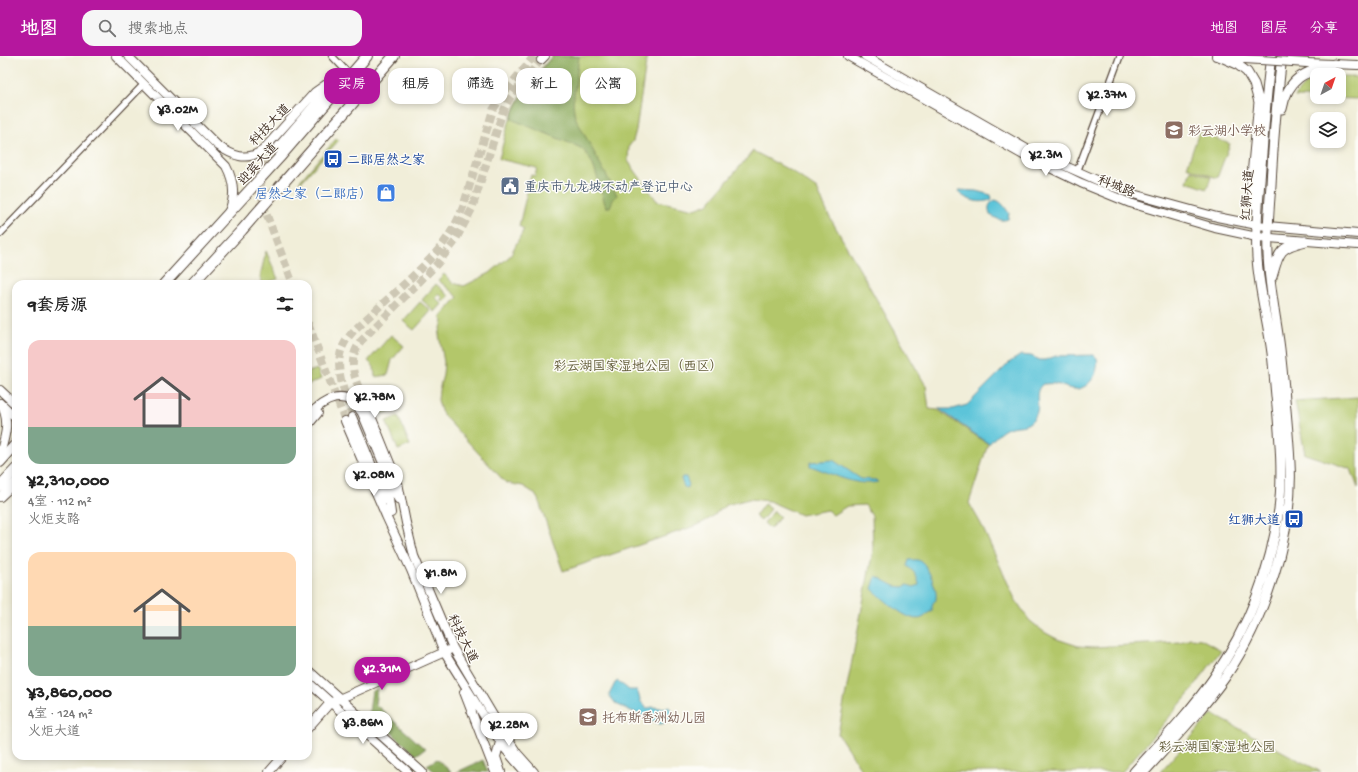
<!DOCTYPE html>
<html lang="zh">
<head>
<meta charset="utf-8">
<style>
  body { margin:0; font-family:"Gochi Hand","LXGW WenKai TC",sans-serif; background:#f6f6f6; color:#222; height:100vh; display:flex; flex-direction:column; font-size:15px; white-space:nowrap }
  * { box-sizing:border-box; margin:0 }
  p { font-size:13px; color:#767676 }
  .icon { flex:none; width:22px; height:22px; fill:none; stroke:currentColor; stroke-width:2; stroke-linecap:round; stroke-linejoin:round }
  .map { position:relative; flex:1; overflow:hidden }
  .panel { position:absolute; left:12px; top:224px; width:300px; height:480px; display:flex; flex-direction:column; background:#fff; border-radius:12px; box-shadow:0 2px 6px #0003 }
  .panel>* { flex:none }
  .banner { position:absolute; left:324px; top:12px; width:380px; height:36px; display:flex; gap:8px }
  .needle { width:26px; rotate:40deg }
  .buttons { position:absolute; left:1310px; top:12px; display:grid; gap:8px }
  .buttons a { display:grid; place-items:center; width:36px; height:36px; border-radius:8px; background:#fff; box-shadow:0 2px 6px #0003; font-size:20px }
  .price { position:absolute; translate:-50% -34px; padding:0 9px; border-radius:14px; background:#fff; color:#222; font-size:13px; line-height:26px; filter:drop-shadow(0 1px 2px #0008) }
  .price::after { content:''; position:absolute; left:50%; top:24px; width:12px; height:9px; margin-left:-6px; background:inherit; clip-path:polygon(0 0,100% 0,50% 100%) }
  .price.current { background:#b5179e; color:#fff }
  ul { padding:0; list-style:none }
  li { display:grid; align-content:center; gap:8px; height:212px; padding:0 16px }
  li span { display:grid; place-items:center; height:124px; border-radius:12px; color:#555 }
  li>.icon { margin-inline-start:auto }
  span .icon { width:72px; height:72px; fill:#fffc; stroke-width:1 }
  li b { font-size:17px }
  h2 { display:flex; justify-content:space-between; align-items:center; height:48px; padding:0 16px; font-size:17px }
  .tag { padding:0 14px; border-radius:12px; background:#fff; box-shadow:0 2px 6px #0003; font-size:14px; line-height:36px }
  .tag.current { background:#b5179e; color:#fff }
  header { display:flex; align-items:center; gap:24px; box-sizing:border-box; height:56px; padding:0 20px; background:#b5179e; color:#fff }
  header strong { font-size:19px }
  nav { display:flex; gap:22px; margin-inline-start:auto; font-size:14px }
  .search { width:280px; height:36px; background:#f6f6f6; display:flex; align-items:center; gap:10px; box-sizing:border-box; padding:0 14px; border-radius:12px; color:#767676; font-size:15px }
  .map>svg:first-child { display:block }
</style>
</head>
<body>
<header>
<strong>地图</strong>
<div class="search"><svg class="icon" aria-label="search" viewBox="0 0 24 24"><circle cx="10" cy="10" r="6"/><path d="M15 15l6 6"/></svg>搜索地点</div>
<nav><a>地图</a><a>图层</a><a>分享</a></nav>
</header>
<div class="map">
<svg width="1358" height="716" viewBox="0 0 1358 716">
  <rect width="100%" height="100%" fill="#fdfcf7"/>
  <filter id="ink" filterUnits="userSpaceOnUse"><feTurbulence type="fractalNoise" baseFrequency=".025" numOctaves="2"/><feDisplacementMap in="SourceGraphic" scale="8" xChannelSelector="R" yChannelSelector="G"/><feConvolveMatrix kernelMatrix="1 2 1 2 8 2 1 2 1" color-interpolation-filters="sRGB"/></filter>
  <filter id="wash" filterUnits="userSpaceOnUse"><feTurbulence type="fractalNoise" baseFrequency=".012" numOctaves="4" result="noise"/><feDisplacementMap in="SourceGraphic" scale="16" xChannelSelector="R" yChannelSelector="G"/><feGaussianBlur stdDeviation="0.9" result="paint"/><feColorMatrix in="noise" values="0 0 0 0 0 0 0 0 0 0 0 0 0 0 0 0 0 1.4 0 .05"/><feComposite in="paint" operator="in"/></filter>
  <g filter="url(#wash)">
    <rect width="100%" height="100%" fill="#f1eed9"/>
    <!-- green -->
    <path fill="#b3c76b" stroke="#777844" d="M 552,0 L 647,0 L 636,74 L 633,85 L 629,90 L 628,105 L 657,145 L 695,153 L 708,148 L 753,95 L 791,115 L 817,133 L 828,158 L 926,330 L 929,353 L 938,354 L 988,388 L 969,447 L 981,468 L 1015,543 L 1029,564 L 1044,576 L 1057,583 L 1078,590 L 1095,591 L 1181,586 L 1190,582 L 1201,583 L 1221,594 L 1188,639 L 1122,716 L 863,716 L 838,678 L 873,494 L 872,460 L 865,449 L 847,450 L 833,459 L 827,454 L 801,459 L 769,445 L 749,443 L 726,449 L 709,463 L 698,469 L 563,515 L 538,443 L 534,437 L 523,430 L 506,427 L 445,361 L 441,355 L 438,344 L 439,334 L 443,319 L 444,306 L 439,279 L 443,265 L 440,262 L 458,241 L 438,224 L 444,218 L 453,227 L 464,230 L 490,217 L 510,200 L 524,173 L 519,170 L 531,119 L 535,120 L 537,112 L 499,103 C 504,84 508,65 517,47 C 526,30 539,15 552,0 Z
      M 1317,21 L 1317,41 L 1339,41 L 1339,21 L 1358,21 L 1358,43 L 1295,41 C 1301,31 1307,26 1317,21 Z
      M 1199,76 L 1230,88 L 1217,122 L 1187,111 Z
      M 336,83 L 338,85 L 300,127 L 299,126 Z
      M 1191,114 L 1211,121 L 1207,133 L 1187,126 Z
      M 266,195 L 278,223 L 263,228 L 260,221 Z
      M 436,228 L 449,240 L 444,246 L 441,244 L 443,242 L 439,238 L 436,242 L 442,248 L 435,256 L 422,244 Z
      M 420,246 L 431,255 L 414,274 L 403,265 Z
      M 391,279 L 404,290 L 392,304 L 388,319 L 375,321 L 374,311 L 368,305 Z
      M 317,313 L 321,323 L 308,329 L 308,316 Z
      M 381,336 L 389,356 L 383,358 L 375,339 Z
      M 1358,341 L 1358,432 L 1351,413 L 1305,398 L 1295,345 Z
      M 398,360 L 410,389 L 398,394 L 386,365 Z
      M 764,448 L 771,453 L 761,465 L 755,460 Z
      M 774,455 L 780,461 L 770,473 L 764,467 Z
      M 1212,658 L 1321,716 L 1160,716 Z"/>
    <!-- forest -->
    <path fill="#8eac5f" stroke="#646b3e" d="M 553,0 L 579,0 L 573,48 L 575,61 L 617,139 L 613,144 L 610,151 L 606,151 C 600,134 595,100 579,91 L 511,63 C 520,39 536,19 553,0 Z
      M 377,633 L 375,648 L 425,693 L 416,699 L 369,656 L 372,635 Z
      M 437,703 L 451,716 L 435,716 L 427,709 Z
      M 483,704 L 488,716 L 457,716 Z"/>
    <!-- water -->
    <path fill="#5cc4d9" stroke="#4c777c" d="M 959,134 L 976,135 L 991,139 L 992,143 C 981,149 966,144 958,136 Z
      M 995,144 C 1002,145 1005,152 1009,157 L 1008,163 C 1001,166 996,162 990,159 C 988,152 988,148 995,144 Z
      M 1021,299 L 1031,300 L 1040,304 L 1045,304 L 1056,300 L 1094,299 L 1097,302 C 1100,315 1090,334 1074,333 C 1068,333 1062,329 1055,328 C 1051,327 1047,328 1043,328 C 1031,337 1043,350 1034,362 C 1026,373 1018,368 1008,372 C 1001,375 994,382 989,388 L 939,353 L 953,353 L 967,349 L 1010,306 Z
      M 833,404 L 861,423 L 876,424 L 878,426 C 854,431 832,417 810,410 L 810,406 Z
      M 682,421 L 686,421 L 689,429 L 687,432 L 684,431 L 681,423 Z
      M 909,504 C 914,504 918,503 922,506 C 928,511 938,534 936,542 C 936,547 935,543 933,547 C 932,549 932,554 932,556 L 929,556 C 927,558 925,561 922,562 C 908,568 882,541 872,533 L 876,520 L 895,530 L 903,531 L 907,529 L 914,531 L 919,529 C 918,521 914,515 907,510 Z
      M 618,625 L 629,634 L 637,634 L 641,646 L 647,652 L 653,651 L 660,652 L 669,651 L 672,655 C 672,662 667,667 660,668 L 616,648 L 609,639 L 615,627 Z"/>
  </g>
  <g filter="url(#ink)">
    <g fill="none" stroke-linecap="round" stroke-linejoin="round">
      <!-- secondary-tunnel -->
      <path stroke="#cdc7b4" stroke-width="8" stroke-dasharray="8 4" stroke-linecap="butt" d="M 277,92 L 267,107 L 263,115 L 260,135 L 266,157 L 293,228
        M 308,267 L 345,365
        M 369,355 C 359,330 343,309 361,285 L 437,208 L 454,187 L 472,153 L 502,58 L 510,42 L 541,4
        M 352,361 C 347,342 336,319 340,299 C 344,279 364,266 378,252 C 395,236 414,220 431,202 C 445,187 456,170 463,151 L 493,54 L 503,38 L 534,0"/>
      <defs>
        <path id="street" d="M 332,0 L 350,19
          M 1077,116 L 1120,0
          M 0,178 L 144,28"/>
        <path id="secondary" d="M 116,0 L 226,110 C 234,125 236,139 229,155
          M 128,0 L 217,89 C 233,100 246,106 263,94 L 315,36 L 325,29 L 350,19
          M 848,0 L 1023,99 L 1081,127 L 1130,147 L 1215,172 L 1257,181 L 1358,189
          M 865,0 L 1027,93 L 1108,129 L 1133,138 L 1217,161 L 1257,169 L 1358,178
          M 1216,0 L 1244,3
          M 541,4 L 545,0
          M 1307,7 L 1358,9
          M 277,92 L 334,26
          M 0,334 L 16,349
          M 0,347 C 11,364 5,381 0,398
          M 4,350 L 16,362
          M 369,355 L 398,427 L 406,467 L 414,500 L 453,592 L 500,671 L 517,697 L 534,716
          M 308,360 C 324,343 346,331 362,357 L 398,443
          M 352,361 L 386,444
          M 345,365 L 386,460 L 411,514 L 444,596 L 494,676 L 505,693 L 525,716
          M 308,369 L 318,357
          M 384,421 L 388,436 L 391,457
          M 0,441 L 16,426
          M 308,614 L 422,716
          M 308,626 L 408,716
          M 464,636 L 495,716
          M 308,672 L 330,647 L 449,594
          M 501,682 L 496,701 L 501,716
          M 269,716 L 283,700"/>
        <path id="primary" d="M 1221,1 L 1237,8 L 1247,16 L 1254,28 L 1259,46 L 1251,130 L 1255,149
          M 1282,53 C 1288,20 1306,16 1334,8
          M 1272,221 C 1279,196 1279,191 1306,185
          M 1134,716 C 1161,686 1190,656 1213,623 C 1248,572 1271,514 1279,453 C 1283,419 1280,384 1277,350 C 1275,332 1274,314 1272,297 C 1268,265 1259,234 1257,202 C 1255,172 1259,141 1261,111 C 1264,74 1266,37 1271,0
          M 1144,716 C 1172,685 1202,654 1226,620 C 1265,562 1294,477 1290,407 C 1288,369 1284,331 1280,293 C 1276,261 1269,230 1268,198 C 1267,175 1269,152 1271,129 C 1273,86 1277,43 1282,0"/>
        <path id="highway" d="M 164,228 L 279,102 L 367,0
          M 192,228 L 242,174 L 394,0
          M 0,406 L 16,388
          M 0,430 L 16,413"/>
      </defs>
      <!-- street casing -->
      <use href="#street" stroke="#56473a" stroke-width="8"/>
      <!-- secondary casing -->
      <use href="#secondary" stroke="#56473a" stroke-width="10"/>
      <!-- primary casing -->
      <use href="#primary" stroke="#56473a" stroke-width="11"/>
      <!-- highway casing -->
      <use href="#highway" stroke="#56473a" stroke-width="12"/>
      <!-- street -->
      <use href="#street" stroke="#fff" stroke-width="5.5"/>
      <!-- secondary -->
      <use href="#secondary" stroke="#fff" stroke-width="8"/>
      <!-- primary -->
      <use href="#primary" stroke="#fff" stroke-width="9"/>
      <!-- highway -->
      <use href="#highway" stroke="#fff" stroke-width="10"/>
      <defs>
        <path id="secondary-bridge" d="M 1244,3 L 1307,7"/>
      </defs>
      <!-- secondary-bridge casing -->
      <use href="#secondary-bridge" stroke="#56473a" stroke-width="10" stroke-linecap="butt"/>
      <!-- secondary-bridge -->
      <use href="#secondary-bridge" stroke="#fff" stroke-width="8"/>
    </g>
  </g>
  <!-- icons -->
  <defs>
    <symbol id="school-square" viewBox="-11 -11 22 22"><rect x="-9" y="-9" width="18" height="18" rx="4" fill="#8d6e63" stroke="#fdfcf7"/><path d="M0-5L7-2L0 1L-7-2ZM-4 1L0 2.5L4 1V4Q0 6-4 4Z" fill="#fff"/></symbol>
    <symbol id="bus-square" viewBox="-11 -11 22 22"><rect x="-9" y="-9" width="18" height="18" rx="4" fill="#1a4fb4" stroke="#fdfcf7"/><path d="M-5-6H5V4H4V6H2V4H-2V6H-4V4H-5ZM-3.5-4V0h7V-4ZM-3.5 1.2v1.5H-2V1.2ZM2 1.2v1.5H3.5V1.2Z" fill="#fff"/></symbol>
    <symbol id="civic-square" viewBox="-11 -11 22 22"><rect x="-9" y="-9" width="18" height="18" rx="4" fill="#5c6f8a" stroke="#fdfcf7"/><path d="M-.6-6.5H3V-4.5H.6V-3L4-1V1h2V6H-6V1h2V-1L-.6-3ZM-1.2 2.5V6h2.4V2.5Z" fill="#fff"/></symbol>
    <symbol id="shop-square" viewBox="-11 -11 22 22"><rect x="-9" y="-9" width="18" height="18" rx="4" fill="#3f7fe0" stroke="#fdfcf7"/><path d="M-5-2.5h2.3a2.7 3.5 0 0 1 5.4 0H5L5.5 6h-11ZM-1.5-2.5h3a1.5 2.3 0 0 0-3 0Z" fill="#fff"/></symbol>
  </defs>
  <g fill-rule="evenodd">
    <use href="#school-square" x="1163" y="63" width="22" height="22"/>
    <use href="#bus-square" x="322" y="92" width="22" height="22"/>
    <use href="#civic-square" x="499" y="119" width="22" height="22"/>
    <use href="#shop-square" x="375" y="126" width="22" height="22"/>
    <use href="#bus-square" x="1283" y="452" width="22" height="22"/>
    <use href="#school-square" x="577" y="650" width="22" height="22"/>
  </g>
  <g text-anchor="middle" stroke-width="3" stroke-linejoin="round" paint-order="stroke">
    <!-- street labels -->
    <g font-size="13" fill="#3b2a1e" stroke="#fdfcf7">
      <text transform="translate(269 68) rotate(-46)" y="5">科技大道</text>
      <text transform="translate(257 107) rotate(-48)" y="5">迎宾大道</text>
      <text transform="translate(1117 129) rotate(21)" y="5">科城路</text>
      <text transform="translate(1246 139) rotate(-86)" y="5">红狮大道</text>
      <text transform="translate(464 582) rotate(64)" y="5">科技大道</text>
    </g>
    <!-- education labels -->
    <g font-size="13" fill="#785e54" stroke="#fdfcf7" text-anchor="start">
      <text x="1188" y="79">彩云湖小学校</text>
      <text x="602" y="666">托布斯香洲幼儿园</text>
    </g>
    <!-- transit labels -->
    <g font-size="13" fill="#164399" stroke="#fdfcf7" text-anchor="start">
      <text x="347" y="108">二郎居然之家</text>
      <text x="1280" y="468" text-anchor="end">红狮大道</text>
    </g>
    <!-- service labels -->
    <g font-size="13" fill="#4e5e75" stroke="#fdfcf7" text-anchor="start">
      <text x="524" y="135">重庆市九龙坡不动产登记中心</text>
    </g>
    <!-- shop labels -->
    <g font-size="13" fill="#366cbe" stroke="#fdfcf7" text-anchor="end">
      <text x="372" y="142">居然之家（二郎店）</text>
    </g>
    <!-- park labels -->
    <g font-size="13" fill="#5f5935" stroke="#fdfcf7">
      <text x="638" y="314">彩云湖国家湿地公园（西区）</text>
      <text x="1217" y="695">彩云湖国家湿地公园</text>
    </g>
  </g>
</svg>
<div class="buttons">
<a><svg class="needle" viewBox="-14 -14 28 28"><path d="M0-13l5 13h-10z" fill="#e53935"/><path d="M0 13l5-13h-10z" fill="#767676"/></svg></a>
<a><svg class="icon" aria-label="layers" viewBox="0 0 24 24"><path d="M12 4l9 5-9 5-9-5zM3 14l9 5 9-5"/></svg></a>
</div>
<b class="price" style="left:1107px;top:61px">¥2.37M</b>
<b class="price" style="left:178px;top:76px">¥3.02M</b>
<b class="price" style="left:1046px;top:121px">¥2.3M</b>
<b class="price" style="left:375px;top:363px">¥2.78M</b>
<b class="price" style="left:374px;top:441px">¥2.08M</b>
<b class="price" style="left:441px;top:539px">¥1.8M</b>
<b class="price current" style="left:382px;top:635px">¥2.31M</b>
<b class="price" style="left:363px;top:689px">¥3.86M</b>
<b class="price" style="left:509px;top:691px">¥2.28M</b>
<div class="banner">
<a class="tag current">买房</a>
<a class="tag">租房</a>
<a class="tag">筛选</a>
<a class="tag">新上</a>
<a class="tag">公寓</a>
</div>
<section class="panel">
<h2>9套房源<svg class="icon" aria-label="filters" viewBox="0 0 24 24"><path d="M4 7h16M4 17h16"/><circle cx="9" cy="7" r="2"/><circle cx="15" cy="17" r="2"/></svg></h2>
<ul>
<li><span style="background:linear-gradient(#f6c9c9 70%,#7fa58c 0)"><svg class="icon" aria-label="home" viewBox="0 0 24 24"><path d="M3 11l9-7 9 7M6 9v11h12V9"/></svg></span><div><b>¥2,310,000</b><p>4室 · 112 m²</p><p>火炬支路</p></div></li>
<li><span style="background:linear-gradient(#ffd9b3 60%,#7fa58c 0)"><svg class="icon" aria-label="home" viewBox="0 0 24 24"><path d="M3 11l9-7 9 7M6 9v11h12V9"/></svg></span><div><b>¥3,860,000</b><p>4室 · 124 m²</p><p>火炬大道</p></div></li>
</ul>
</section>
</div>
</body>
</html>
